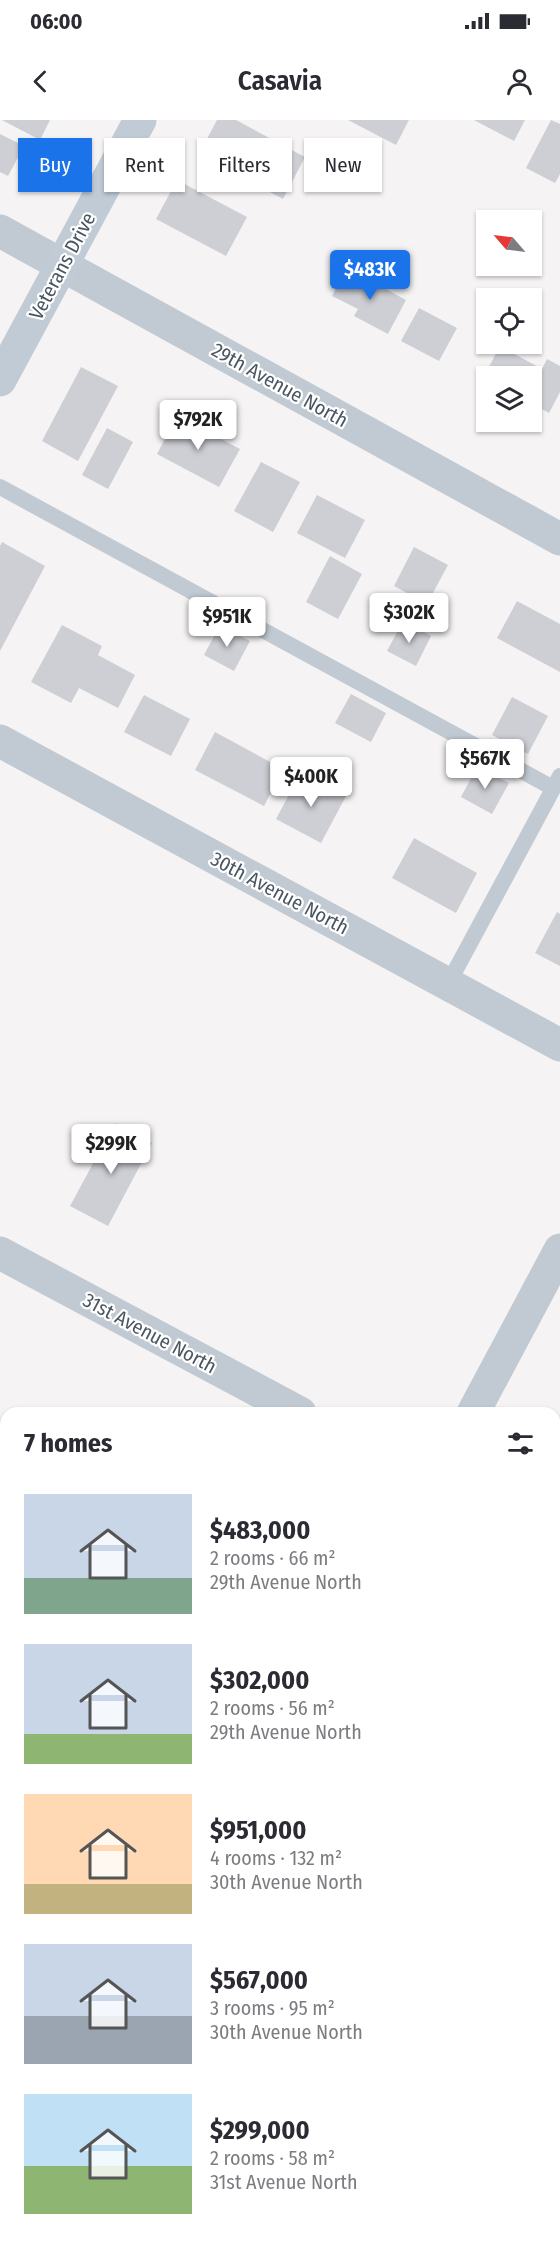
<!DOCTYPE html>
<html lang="en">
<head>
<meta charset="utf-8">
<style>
  body { margin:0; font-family:"Fira Sans Condensed",sans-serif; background:#f2f2f3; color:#2b2b33; height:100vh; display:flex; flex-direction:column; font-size:22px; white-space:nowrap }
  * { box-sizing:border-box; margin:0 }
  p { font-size:20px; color:#7c7c81 }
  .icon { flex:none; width:33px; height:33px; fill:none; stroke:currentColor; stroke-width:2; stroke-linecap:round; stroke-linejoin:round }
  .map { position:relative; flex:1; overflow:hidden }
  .sheet { position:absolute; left:0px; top:1287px; width:561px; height:836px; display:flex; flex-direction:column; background:#fff; border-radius:18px 18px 0 0; box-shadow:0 2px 4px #0004 }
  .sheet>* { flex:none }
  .banner { position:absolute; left:18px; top:18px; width:525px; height:54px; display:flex; gap:12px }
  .needle { width:39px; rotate:298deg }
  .tools { position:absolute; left:476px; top:90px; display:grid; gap:12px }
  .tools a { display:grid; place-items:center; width:66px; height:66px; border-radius:0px; background:#fff; box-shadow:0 2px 4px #0004; font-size:30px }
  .price { position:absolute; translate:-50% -51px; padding:0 14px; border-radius:6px; background:#fff; color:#222; font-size:20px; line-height:39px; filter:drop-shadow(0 2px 3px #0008) }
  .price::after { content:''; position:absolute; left:50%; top:36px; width:18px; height:14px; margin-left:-9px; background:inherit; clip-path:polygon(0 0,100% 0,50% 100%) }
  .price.active { background:#1a73e8; color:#fff }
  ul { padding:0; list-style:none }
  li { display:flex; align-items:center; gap:18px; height:150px; padding:0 24px }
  li span { display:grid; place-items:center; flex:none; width:168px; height:120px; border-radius:0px; color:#555 }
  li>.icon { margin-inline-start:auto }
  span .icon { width:72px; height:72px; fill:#fffc; stroke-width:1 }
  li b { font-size:26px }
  h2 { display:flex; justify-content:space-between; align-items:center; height:72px; padding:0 24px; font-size:26px }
  .pill { padding:0 21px; border-radius:0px; background:#fff; box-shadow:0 2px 4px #0004; font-size:21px; line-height:54px }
  .pill.active { background:#1a73e8; color:#fff }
  .status { display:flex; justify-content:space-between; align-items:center; height:42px; padding:0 30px; background:#fff; direction:ltr }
  .status svg { height:16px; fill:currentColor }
  header { display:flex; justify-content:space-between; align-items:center; height:78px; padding:0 24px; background:#fff; font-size:27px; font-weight:600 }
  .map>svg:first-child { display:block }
</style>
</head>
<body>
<div class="status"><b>06:00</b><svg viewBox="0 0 49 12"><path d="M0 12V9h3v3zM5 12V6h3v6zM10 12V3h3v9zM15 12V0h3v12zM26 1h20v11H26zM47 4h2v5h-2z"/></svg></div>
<header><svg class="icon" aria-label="back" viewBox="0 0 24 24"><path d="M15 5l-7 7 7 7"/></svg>Casavia<svg class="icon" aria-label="person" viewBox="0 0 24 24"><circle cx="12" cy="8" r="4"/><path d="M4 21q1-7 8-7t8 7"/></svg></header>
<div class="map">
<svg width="560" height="2122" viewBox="0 0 560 2122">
  <rect width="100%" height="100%" fill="#f5f3f3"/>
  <!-- building -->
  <path fill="#cdcfd5" d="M 2,0 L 50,0 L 40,20 Z
    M 217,0 L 236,0 L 305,37 L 283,79 L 199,34 Z
    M 348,0 L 409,0 L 396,25 Z
    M 474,0 L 525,0 L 514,21 Z
    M 551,0 L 560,4 L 560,54 L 555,63 L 526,48 Z
    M 0,14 L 24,26 L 8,56 L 0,52 Z
    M 177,60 L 247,97 L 226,136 L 156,99 Z
    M 347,148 L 406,180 L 388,214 L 354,196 L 358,189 L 332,176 Z
    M 419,188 L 457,208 L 439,241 L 401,221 Z
    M 500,226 L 542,249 L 547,239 L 560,246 L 560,272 L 549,293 L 531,283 L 531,256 L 483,258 Z
    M 81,247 L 118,266 L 78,341 L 42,321 Z
    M 177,296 L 240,329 L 219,367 L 157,334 Z
    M 107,308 L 133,322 L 108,369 L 82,355 Z
    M 261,342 L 300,362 L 273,412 L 234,391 Z
    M 317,375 L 365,400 L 345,438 L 297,413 Z
    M 2,422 L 45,446 L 0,531 L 0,426 Z
    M 414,427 L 448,445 L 427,484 L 394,466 Z
    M 330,436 L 362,454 L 338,499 L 306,482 Z
    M 517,481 L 560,504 L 560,552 L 497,518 Z
    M 403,501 L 431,516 L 416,546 L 387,531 Z
    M 62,505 L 102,526 L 98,535 L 135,555 L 118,588 L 79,568 L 71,583 L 31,562 Z
    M 220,505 L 250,521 L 234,551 L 204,535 Z
    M 351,574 L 386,593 L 371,622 L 335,603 Z
    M 144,575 L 190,599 L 171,636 L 124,612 Z
    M 512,577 L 548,596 L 528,634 L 492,615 Z
    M 215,612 L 283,649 L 264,686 L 195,650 Z
    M 477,647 L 509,663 L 492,694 L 461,677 Z
    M 301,652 L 346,676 L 321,723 L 276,699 Z
    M 414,718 L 477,753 L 456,793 L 392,758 Z
    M 557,792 L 560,794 L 560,846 L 535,833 Z
    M 115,1003 L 152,1023 L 108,1106 L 70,1086 Z
    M 560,1522 L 560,1593 L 555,1590 L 555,1532 Z
    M 273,2116 L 398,2116 L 395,2122 L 270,2122 Z"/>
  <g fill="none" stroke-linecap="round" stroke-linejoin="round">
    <!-- lane -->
    <path stroke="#c1cad2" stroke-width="16" d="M 0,367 L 553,668
      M 448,864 L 560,656
      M 0,1399 L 6,1402"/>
    <!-- street -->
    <path stroke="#c1cad2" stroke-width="33" d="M 0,111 L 560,419
      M 0,621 L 560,925
      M 0,1133 L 300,1293
      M 473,1293 L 560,1130
      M 0,1648 L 6,1651
      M 0,1913 L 6,1906
      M 555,1945 L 560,1948"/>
    <!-- secondary -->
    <path stroke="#c1cbd6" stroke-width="33" d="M 0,260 L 140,0"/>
  </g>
  <g text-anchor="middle" stroke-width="4.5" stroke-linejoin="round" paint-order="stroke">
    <!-- street labels -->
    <g font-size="20" fill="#4a5661" stroke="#fff">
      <text transform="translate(62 146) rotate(-62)" y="7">Veterans Drive</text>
      <text transform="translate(280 265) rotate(29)" y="7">29th Avenue North</text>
      <text transform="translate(280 773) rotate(28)" y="7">30th Avenue North</text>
      <text transform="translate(150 1213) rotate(28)" y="7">31st Avenue North</text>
    </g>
  </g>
</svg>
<div class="tools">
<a><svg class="needle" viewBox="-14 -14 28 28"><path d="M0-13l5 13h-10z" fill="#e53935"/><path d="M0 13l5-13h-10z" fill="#7c7c81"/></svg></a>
<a><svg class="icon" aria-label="locate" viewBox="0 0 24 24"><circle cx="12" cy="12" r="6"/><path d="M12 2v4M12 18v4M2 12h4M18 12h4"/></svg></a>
<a><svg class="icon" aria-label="layers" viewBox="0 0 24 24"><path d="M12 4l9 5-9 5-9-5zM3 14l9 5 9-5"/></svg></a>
</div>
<b class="price active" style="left:370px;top:181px">$483K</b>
<b class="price" style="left:198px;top:331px">$792K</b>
<b class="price" style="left:409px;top:524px">$302K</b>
<b class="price" style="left:227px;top:528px">$951K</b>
<b class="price" style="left:485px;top:670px">$567K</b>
<b class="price" style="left:311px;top:688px">$400K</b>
<b class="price" style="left:111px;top:1055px">$299K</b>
<div class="banner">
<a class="pill active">Buy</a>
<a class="pill">Rent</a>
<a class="pill">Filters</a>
<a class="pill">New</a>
</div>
<section class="sheet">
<h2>7 homes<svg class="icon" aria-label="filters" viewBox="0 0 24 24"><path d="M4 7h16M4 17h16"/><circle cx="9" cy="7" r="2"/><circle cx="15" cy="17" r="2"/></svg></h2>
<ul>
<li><span style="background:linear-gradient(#c9d6e8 70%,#7fa58c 0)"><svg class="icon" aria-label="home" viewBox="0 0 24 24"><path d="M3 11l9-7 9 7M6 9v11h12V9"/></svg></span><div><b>$483,000</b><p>2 rooms · 66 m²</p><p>29th Avenue North</p></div></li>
<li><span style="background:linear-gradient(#c9d6e8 75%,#8fb573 0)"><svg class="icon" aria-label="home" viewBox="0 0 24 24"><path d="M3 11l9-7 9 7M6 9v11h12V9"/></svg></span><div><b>$302,000</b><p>2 rooms · 56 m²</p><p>29th Avenue North</p></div></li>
<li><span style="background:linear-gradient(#ffd9b3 75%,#c2b280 0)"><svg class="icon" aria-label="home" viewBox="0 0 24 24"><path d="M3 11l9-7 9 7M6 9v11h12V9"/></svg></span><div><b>$951,000</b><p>4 rooms · 132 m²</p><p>30th Avenue North</p></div></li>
<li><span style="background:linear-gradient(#c9d6e8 60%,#9aa5b1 0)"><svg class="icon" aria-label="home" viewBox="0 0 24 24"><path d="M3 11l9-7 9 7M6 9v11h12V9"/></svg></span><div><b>$567,000</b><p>3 rooms · 95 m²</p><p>30th Avenue North</p></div></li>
<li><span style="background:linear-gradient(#bfe0f5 60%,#8fb573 0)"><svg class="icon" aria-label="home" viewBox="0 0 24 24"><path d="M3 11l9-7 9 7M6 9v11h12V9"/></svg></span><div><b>$299,000</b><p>2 rooms · 58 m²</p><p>31st Avenue North</p></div></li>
</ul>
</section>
</div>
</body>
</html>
